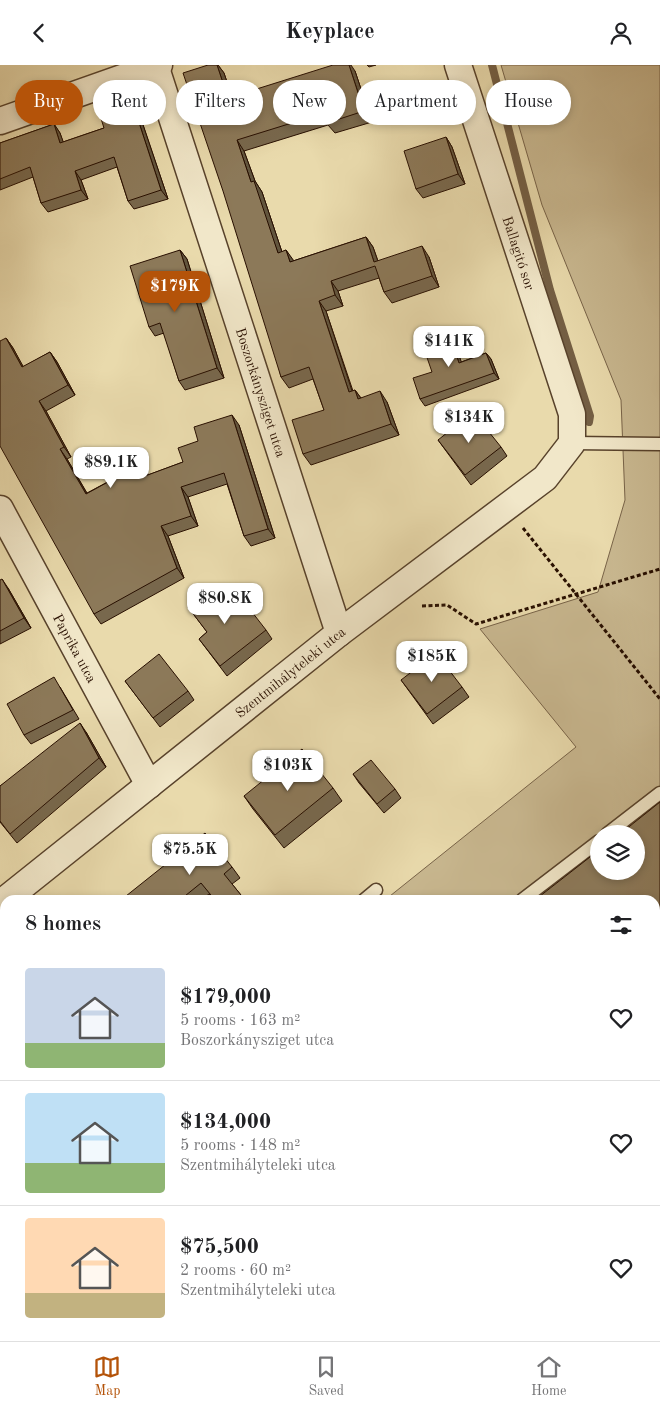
<!DOCTYPE html>
<html lang="en">
<head>
<meta charset="utf-8">
<style>
  body { margin:0; font-family:"Old Standard TT",serif; background:#f2f2f2; color:#202124; height:100vh; display:flex; flex-direction:column; font-size:19px; white-space:nowrap }
  * { box-sizing:border-box; margin:0 }
  p { font-size:16px; color:#757577 }
  .icon { flex:none; width:28px; height:28px; fill:none; stroke:currentColor; stroke-width:2; stroke-linecap:round; stroke-linejoin:round }
  .map { position:relative; flex:1; overflow:hidden }
  .panel { position:absolute; left:0px; top:830px; width:660px; height:446px; display:flex; flex-direction:column; background:#fff; border-radius:15px 15px 0 0; box-shadow:0 2px 8px #0003 }
  .panel>* { flex:none }
  .top-card { position:absolute; left:15px; top:15px; width:630px; height:45px; display:flex; gap:10px }
  .tools { position:absolute; left:590px; top:760px; display:grid; gap:10px }
  .tools a { display:grid; place-items:center; width:55px; height:55px; border-radius:50%; background:#fff; box-shadow:0 2px 8px #0003; font-size:25px }
  .price { position:absolute; translate:-50% -42px; padding:0 11px; border-radius:10px; background:#fff; color:#222; font-size:16px; line-height:32px; filter:drop-shadow(0 1px 2px #0008) }
  .price::after { content:''; position:absolute; left:50%; top:30px; width:15px; height:11px; margin-left:-8px; background:inherit; clip-path:polygon(0 0,100% 0,50% 100%) }
  .price.current { background:#b45309; color:#fff }
  ul { padding:0; list-style:none }
  li { display:flex; align-items:center; gap:15px; height:125px; padding:0 25px }
  li+li { border-top:1px solid #e0e0e0 }
  li span { display:grid; place-items:center; flex:none; width:140px; height:100px; border-radius:5px; color:#555 }
  li>.icon { margin-inline-start:auto }
  span .icon { width:60px; height:60px; fill:#fffc; stroke-width:1 }
  li b { font-size:21px }
  h2 { display:flex; justify-content:space-between; align-items:center; height:60px; padding:0 25px; font-size:21px }
  .pill { padding:0 18px; border-radius:22px; background:#fff; box-shadow:0 2px 8px #0003; font-size:18px; line-height:45px }
  .pill.current { background:#b45309; color:#fff }
  header { display:flex; justify-content:space-between; align-items:center; height:65px; padding:0 25px; background:#fff; font-size:22px; font-weight:800 }
  .tab-bar { display:flex; justify-content:space-around; align-items:center; height:70px; border-top:1px solid #e0e0e0; background:#fff; font-size:14px; color:#757577 }
  .tab-bar a { display:grid; justify-items:center; gap:2px }
  .tab-bar .current { color:#b45309 }
  .map>svg:first-child { display:block }
</style>
</head>
<body>
<header><svg class="icon" aria-label="back" viewBox="0 0 24 24"><path d="M15 5l-7 7 7 7"/></svg>Keyplace<svg class="icon" aria-label="person" viewBox="0 0 24 24"><circle cx="12" cy="8" r="4"/><path d="M4 21q1-7 8-7t8 7"/></svg></header>
<div class="map">
<svg width="660" height="1276" viewBox="0 0 660 1276">
  <rect width="100%" height="100%" fill="#e9daac"/>
  <filter id="stains"><feTurbulence type="fractalNoise" baseFrequency=".004" numOctaves="4"/><feColorMatrix values="0 0 0 0 .2 0 0 0 0 .09 0 0 0 0 .02 0 0 0 .5 -.17"/></filter>
  <radialGradient id="worn" r=".72"><stop offset=".6" stop-color="#630" stop-opacity="0"/><stop offset="1" stop-color="#630" stop-opacity=".3"/></radialGradient>
  <!-- green -->
  <path fill="#c8b78f" stroke="#786348" fill-rule="evenodd" d="M 501,0 L 660,0 L 660,1276 L 536,1276 L 525,1271 L 655,1271 L 655,835 L 385,835 L 576,682 L 480,564 L 598,527 L 625,435 L 621,335 L 542,140 ZM 599,769 L 636,769 L 636,806 L 599,806 Z"/>
  <g fill="none" stroke-linecap="round" stroke-linejoin="round">
    <!-- stream -->
    <path stroke="#745f44" stroke-width="8" d="M 492,0 L 550,225 L 590,351 L 589,357"/>
    <defs>
      <path id="service" d="M 572,378 L 660,379
        M 607,769 L 660,728
        M 364,835 L 376,825
        M 522,835 L 599,776
        M 0,1130 L 5,1125
        M 655,1154 L 660,1149
        M 410,1271 L 412,1276
        M 622,1271 L 632,1276
        M 201,1276 L 203,1271"/>
      <g id="minor">
        <path id="s1" d="M 155,0 L 339,568"/>
        <path d="M 0,56 L 159,0"/>
        <path id="s2" d="M 0,444 L 149,720"/>
        <path id="s3" d="M 5,835 L 339,568 L 545,413 L 572,378 L 572,349 L 458,0"/>
      </g>
    </defs>
    <!-- service casing -->
    <use href="#service" stroke="#58422b" stroke-width="15"/>
    <!-- minor casing -->
    <use href="#minor" stroke="#58422b" stroke-width="29"/>
    <!-- path -->
    <path stroke="#280f00" stroke-width="3" stroke-dasharray="4 2.5" stroke-linecap="butt" d="M 523,463 L 660,634
      M 422,541 L 447,540 L 476,559 L 660,504"/>
    <!-- service -->
    <use href="#service" stroke="#f1e7c9" stroke-width="12"/>
    <!-- minor -->
    <use href="#minor" stroke="#f1e7c9" stroke-width="26"/>
  </g>
  <!-- wall -->
  <path fill="#78684d" stroke="#280f00" d="M 208,0 L 218,0 L 224,8 L 232,32 L 355,6 L 372,57 L 335,68 L 328,60 L 244,86 L 255,116 L 262,127 L 282,187 L 286,185 L 293,196 L 366,172 L 373,182 L 378,196 L 429,192 L 439,222 L 392,238 L 384,227 L 379,213 L 338,226 L 343,241 L 326,246 L 353,326 L 355,325 L 361,333 L 387,337 L 399,370 L 311,400 L 303,389 L 324,345 L 313,314 L 289,323 L 281,312 Z
    M 367,0 L 376,0 L 369,2 Z
    M 130,30 L 136,39 L 168,134 L 134,144 L 128,136 L 117,102 L 81,115 L 88,134 L 48,147 L 41,138 L 33,112 L 0,125 L 0,78 L 54,59 L 60,68 L 63,77 L 104,63 Z
    M 446,72 L 452,82 L 465,119 L 423,133 L 416,124 Z
    M 180,185 L 187,194 L 224,313 L 185,325 L 179,316 L 164,268 L 155,271 L 149,262 Z
    M 449,269 L 454,275 L 461,297 L 486,288 L 491,294 L 499,314 L 425,341 L 420,334 Z
    M 6,273 L 13,283 L 23,302 L 50,287 L 57,297 L 75,330 L 46,346 L 71,392 L 67,394 L 87,428 L 141,399 L 148,410 L 183,397 L 198,376 L 239,360 L 275,473 L 251,481 L 244,471 L 227,419 L 188,432 L 198,461 L 168,471 L 184,513 L 101,559 L 94,549 Z
    M 438,375 L 501,382 L 507,391 L 471,420 Z
    M 0,515 L 8,523 L 31,563 L 0,579 Z
    M 211,531 L 239,543 L 266,565 L 272,574 L 227,611 L 199,574 L 207,567 L 188,542 Z
    M 401,615 L 462,622 L 469,632 L 433,659 Z
    M 125,616 L 188,626 L 194,635 L 160,662 Z
    M 60,622 L 79,654 L 31,679 L 24,670 Z
    M 86,667 L 106,702 L 17,778 L 0,757 L 0,721 Z
    M 353,709 L 395,724 L 401,733 L 384,748 L 359,718 Z
    M 333,723 L 342,736 L 284,783 L 253,744 L 244,731 Z
    M 660,737 L 660,1110 L 655,1114 L 655,835 Z
    M 232,802 L 240,813 L 232,819 L 245,835 L 214,835 L 209,829 L 201,835 L 121,835 Z
    M 0,951 L 5,958 L 5,990 L 0,994 Z
    M 5,1215 L 5,1269 L 0,1266 L 0,1226 Z
    M 11,1271 L 29,1271 L 27,1276 L 22,1276 Z"/>
  <!-- shaded-wall -->
  <path fill="#62553e" stroke="#280f00" d="M 217,0 L 218,0 L 224,8 L 236,44 L 228,33 Z
    M 349,0 L 351,0 L 355,6 L 372,57 L 364,46 Z
    M 130,30 L 136,39 L 168,134 L 161,125 Z
    M 54,59 L 60,68 L 67,87 L 60,78 Z
    M 446,72 L 452,82 L 465,119 L 458,109 Z
    M 237,75 L 244,86 L 255,116 L 262,127 L 286,199 L 278,188 L 251,117 Z
    M 75,106 L 81,115 L 88,134 L 81,125 Z
    M 366,172 L 373,182 L 382,208 L 374,197 Z
    M 422,181 L 429,192 L 439,222 L 432,211 Z
    M 180,185 L 187,194 L 224,313 L 217,303 Z
    M 286,185 L 294,196 L 290,197 Z
    M 331,216 L 338,226 L 343,241 L 335,230 Z
    M 319,236 L 326,246 L 356,338 L 349,327 Z
    M 449,269 L 454,275 L 464,305 L 459,298 Z
    M 6,273 L 13,283 L 29,312 L 22,302 Z
    M 50,287 L 57,297 L 75,330 L 68,320 Z
    M 486,288 L 491,294 L 499,314 L 494,308 Z
    M 355,325 L 363,336 L 358,334 Z
    M 380,326 L 387,337 L 399,370 L 391,359 Z
    M 39,336 L 46,346 L 71,392 L 64,382 Z
    M 232,350 L 239,360 L 275,473 L 268,464 Z
    M 60,384 L 67,394 L 93,439 L 86,429 Z
    M 141,399 L 148,409 L 152,421 L 145,411 Z
    M 181,422 L 188,432 L 198,461 L 191,451 Z
    M 161,461 L 168,471 L 184,513 L 177,503 Z
    M 2,514 L 8,523 L 31,563 L 24,553 Z
    M 80,658 L 86,667 L 106,702 L 99,693 Z
    M 22,1271 L 29,1271 L 27,1276 L 25,1276 Z
    M 147,1271 L 165,1271 L 163,1276 L 145,1276 Z"/>
  <!-- building -->
  <path fill="#8c7959" stroke="#280f00" d="M 208,0 L 217,0 L 228,33 L 333,0 L 349,0 L 364,46 L 327,58 L 324,48 L 237,75 L 251,117 L 254,116 L 278,188 L 286,185 L 290,197 L 366,172 L 374,197 L 422,181 L 432,211 L 384,227 L 375,201 L 331,216 L 335,230 L 319,236 L 349,327 L 355,325 L 358,334 L 380,326 L 391,359 L 303,389 L 292,355 L 324,345 L 309,302 L 281,312 L 223,126 L 183,8 Z
    M 130,30 L 161,125 L 128,136 L 114,92 L 75,106 L 81,125 L 41,138 L 30,102 L 0,114 L 0,78 L 54,59 L 60,78 L 104,63 L 97,41 Z
    M 446,72 L 458,109 L 416,124 L 404,86 Z
    M 180,185 L 217,303 L 179,316 L 160,258 L 149,262 L 130,201 Z
    M 449,269 L 459,298 L 486,288 L 494,308 L 420,334 L 413,313 L 432,307 L 422,278 Z
    M 6,273 L 22,302 L 50,287 L 68,320 L 39,336 L 64,382 L 60,384 L 86,429 L 141,399 L 145,411 L 183,397 L 178,383 L 198,376 L 194,362 L 232,350 L 268,464 L 244,471 L 224,408 L 181,422 L 191,451 L 161,461 L 177,503 L 94,549 L 0,381 L 0,276 Z
    M 473,347 L 501,382 L 465,410 L 438,375 Z
    M 2,514 L 24,553 L 0,566 L 0,515 Z
    M 223,522 L 239,543 L 245,538 L 266,565 L 220,601 L 199,574 L 207,567 L 188,542 L 207,526 L 211,531 Z
    M 436,588 L 462,622 L 427,649 L 401,615 Z
    M 159,589 L 188,626 L 153,653 L 125,616 Z
    M 54,612 L 73,645 L 24,670 L 7,639 Z
    M 80,658 L 99,693 L 10,769 L 0,756 L 0,721 Z
    M 302,684 L 333,723 L 275,770 L 244,731 Z
    M 371,695 L 395,724 L 377,739 L 353,709 Z
    M 660,737 L 660,1085 L 655,1089 L 655,835 L 535,835 L 599,785 L 599,806 L 636,806 L 636,769 L 620,769 Z
    M 205,768 L 232,802 L 224,809 L 245,835 L 215,835 L 201,818 L 180,835 L 121,835 Z
    M 0,951 L 5,958 L 5,976 L 0,980 Z
    M 5,1215 L 5,1259 L 0,1257 L 0,1226 Z
    M 72,1271 L 147,1271 L 145,1276 L 70,1276 Z
    M 298,1271 L 356,1271 L 366,1276 L 296,1276 Z
    M 416,1271 L 460,1271 L 471,1276 L 414,1276 Z"/>
  <g text-anchor="middle" stroke-width="4" stroke-linejoin="round" paint-order="stroke">
    <!-- street labels -->
    <g font-size="14" fill="#280f00" stroke="#f1e7c9">
      <text transform="translate(519 188) rotate(72)" y="5">Ballagitó sor</text>
      <text dy="5" stroke="none"><textPath href="#s1" startOffset="344">Boszorkánysziget utca</textPath></text>
      <text dy="5" stroke="none"><textPath href="#s2" startOffset="158">Paprika utca</textPath></text>
      <text dy="5" stroke="none"><textPath href="#s3" startOffset="365">Szentmihályteleki utca</textPath></text>
    </g>
  </g>
  <rect width="100%" height="100%" filter="url(#stains)"/>
  <rect width="100%" height="100%" fill="url(#worn)"/>
</svg>
<div class="tools">
<a><svg class="icon" aria-label="layers" viewBox="0 0 24 24"><path d="M12 4l9 5-9 5-9-5zM3 14l9 5 9-5"/></svg></a>
</div>
<b class="price current" style="left:175px;top:248px">$179K</b>
<b class="price" style="left:449px;top:303px">$141K</b>
<b class="price" style="left:469px;top:379px">$134K</b>
<b class="price" style="left:111px;top:424px">$89.1K</b>
<b class="price" style="left:225px;top:560px">$80.8K</b>
<b class="price" style="left:432px;top:618px">$185K</b>
<b class="price" style="left:288px;top:727px">$103K</b>
<b class="price" style="left:190px;top:811px">$75.5K</b>
<div class="top-card">
<a class="pill current">Buy</a>
<a class="pill">Rent</a>
<a class="pill">Filters</a>
<a class="pill">New</a>
<a class="pill">Apartment</a>
<a class="pill">House</a>
</div>
<section class="panel">
<h2>8 homes<svg class="icon" aria-label="filters" viewBox="0 0 24 24"><path d="M4 7h16M4 17h16"/><circle cx="9" cy="7" r="2"/><circle cx="15" cy="17" r="2"/></svg></h2>
<ul>
<li><span style="background:linear-gradient(#c9d6e8 75%,#8fb573 0)"><svg class="icon" aria-label="home" viewBox="0 0 24 24"><path d="M3 11l9-7 9 7M6 9v11h12V9"/></svg></span><div><b>$179,000</b><p>5 rooms · 163 m²</p><p>Boszorkánysziget utca</p></div><svg class="icon" aria-label="heart" viewBox="0 0 24 24"><path d="M12 20l-8-8c-3-5 5-10 8-4 3-6 11-1 8 4z"/></svg></li>
<li><span style="background:linear-gradient(#bfe0f5 70%,#8fb573 0)"><svg class="icon" aria-label="home" viewBox="0 0 24 24"><path d="M3 11l9-7 9 7M6 9v11h12V9"/></svg></span><div><b>$134,000</b><p>5 rooms · 148 m²</p><p>Szentmihályteleki utca</p></div><svg class="icon" aria-label="heart" viewBox="0 0 24 24"><path d="M12 20l-8-8c-3-5 5-10 8-4 3-6 11-1 8 4z"/></svg></li>
<li><span style="background:linear-gradient(#ffd9b3 75%,#c2b280 0)"><svg class="icon" aria-label="home" viewBox="0 0 24 24"><path d="M3 11l9-7 9 7M6 9v11h12V9"/></svg></span><div><b>$75,500</b><p>2 rooms · 60 m²</p><p>Szentmihályteleki utca</p></div><svg class="icon" aria-label="heart" viewBox="0 0 24 24"><path d="M12 20l-8-8c-3-5 5-10 8-4 3-6 11-1 8 4z"/></svg></li>
</ul>
</section>
</div>
<nav class="tab-bar">
<a class="current"><svg class="icon" aria-label="map" viewBox="0 0 24 24"><path d="M3 6l6-2 6 2 6-2v14l-6 2-6-2-6 2zM9 4v14M15 6v14"/></svg>Map</a>
<a><svg class="icon" aria-label="saved" viewBox="0 0 24 24"><path d="M7 4h10v16l-5-4-5 4z"/></svg>Saved</a>
<a><svg class="icon" aria-label="home" viewBox="0 0 24 24"><path d="M3 11l9-7 9 7M6 9v11h12V9"/></svg>Home</a>
</nav>
</body>
</html>
